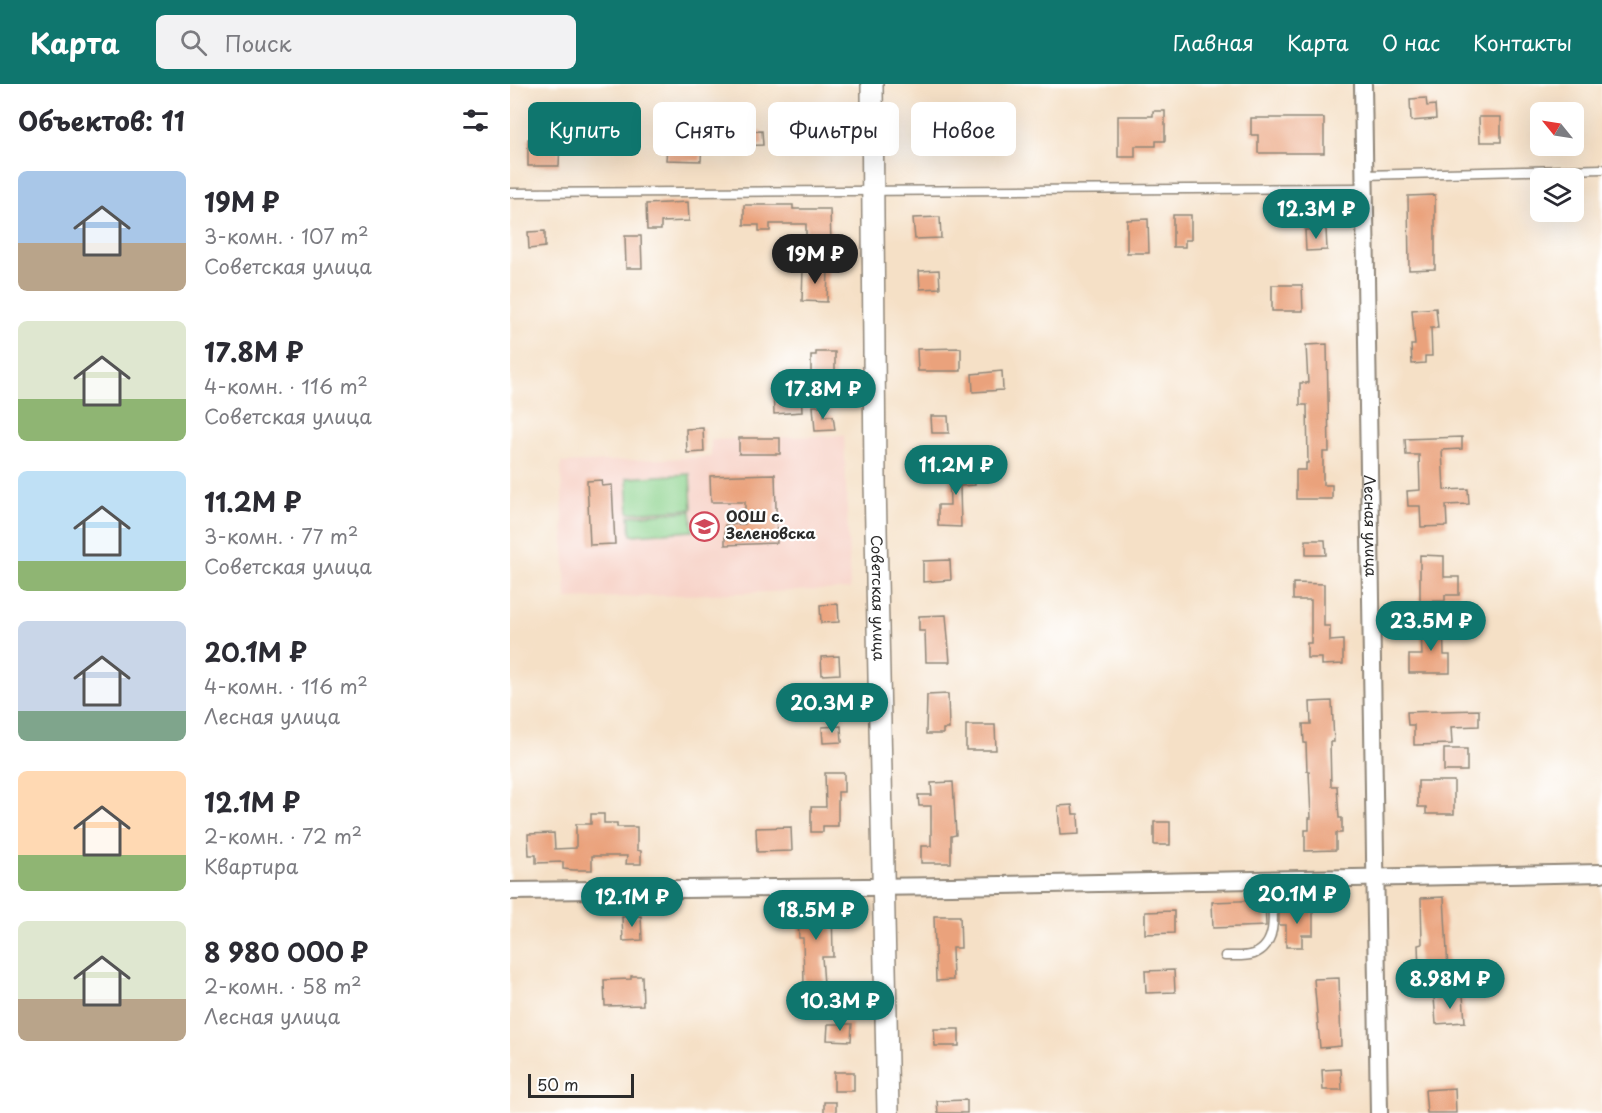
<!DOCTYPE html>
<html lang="ru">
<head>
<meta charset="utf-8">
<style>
  body { margin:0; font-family:"Playpen Sans",sans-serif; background:#f2f2f3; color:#2b2b33; height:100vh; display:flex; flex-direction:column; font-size:22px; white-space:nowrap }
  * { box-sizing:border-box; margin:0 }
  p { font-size:20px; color:#7c7c81 }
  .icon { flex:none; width:33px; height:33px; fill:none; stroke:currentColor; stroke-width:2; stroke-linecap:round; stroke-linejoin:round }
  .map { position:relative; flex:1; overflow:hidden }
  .details { display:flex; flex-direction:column; background:#fff; width:510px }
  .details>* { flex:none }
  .guide { position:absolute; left:18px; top:18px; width:570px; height:54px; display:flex; gap:12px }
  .needle { width:39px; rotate:300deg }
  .tools { position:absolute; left:1020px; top:18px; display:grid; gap:12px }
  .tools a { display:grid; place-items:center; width:54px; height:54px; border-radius:9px; background:#fff; box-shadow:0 6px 24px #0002; font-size:30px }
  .scale { position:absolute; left:18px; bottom:15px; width:106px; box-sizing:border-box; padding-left:6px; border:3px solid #2b2b2b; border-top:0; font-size:16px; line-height:21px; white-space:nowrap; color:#2b2b2b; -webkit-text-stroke:4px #fff; paint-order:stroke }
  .price { position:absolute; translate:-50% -51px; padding:0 14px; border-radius:21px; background:#0f766e; color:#fff; font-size:20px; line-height:39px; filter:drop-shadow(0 2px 3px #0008) }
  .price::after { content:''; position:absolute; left:50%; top:36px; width:18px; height:14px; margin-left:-9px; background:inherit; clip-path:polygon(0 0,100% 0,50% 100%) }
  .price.on { background:#222; color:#fff }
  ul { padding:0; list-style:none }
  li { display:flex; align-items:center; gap:18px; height:150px; padding:0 18px }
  li span { display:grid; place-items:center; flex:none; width:168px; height:120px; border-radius:9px; color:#555 }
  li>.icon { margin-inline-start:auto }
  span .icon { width:72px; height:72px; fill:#fffc; stroke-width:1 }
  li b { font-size:26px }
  h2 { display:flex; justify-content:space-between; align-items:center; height:72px; padding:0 18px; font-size:26px }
  .tag { padding:0 21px; border-radius:9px; background:#fff; box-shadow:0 6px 24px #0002; font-size:21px; line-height:54px }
  .tag.on { background:#0f766e; color:#fff }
  header { display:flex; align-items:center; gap:36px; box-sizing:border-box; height:84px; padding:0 30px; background:#0f766e; color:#fff }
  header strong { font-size:28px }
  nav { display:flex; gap:33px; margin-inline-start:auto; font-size:21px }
  .search { width:420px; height:54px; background:#f2f2f3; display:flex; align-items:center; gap:15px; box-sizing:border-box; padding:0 21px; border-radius:9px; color:#7c7c81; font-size:22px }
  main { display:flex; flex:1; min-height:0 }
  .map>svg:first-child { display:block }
</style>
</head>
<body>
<header>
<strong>Карта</strong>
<div class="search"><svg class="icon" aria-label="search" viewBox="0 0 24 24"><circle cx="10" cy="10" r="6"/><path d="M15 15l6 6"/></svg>Поиск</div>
<nav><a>Главная</a><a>Карта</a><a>О нас</a><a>Контакты</a></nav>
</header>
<main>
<section class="details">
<h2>Объектов: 11<svg class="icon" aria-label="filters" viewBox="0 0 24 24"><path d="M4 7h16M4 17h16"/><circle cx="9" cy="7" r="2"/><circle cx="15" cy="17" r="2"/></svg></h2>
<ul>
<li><span style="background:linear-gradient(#a9c7e8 60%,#b9a48a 0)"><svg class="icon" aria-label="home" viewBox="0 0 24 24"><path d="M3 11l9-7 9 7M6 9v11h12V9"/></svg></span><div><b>19M ₽</b><p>3-комн. · 107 m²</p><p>Советская улица</p></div></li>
<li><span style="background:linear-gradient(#dfe7d0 65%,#8fb573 0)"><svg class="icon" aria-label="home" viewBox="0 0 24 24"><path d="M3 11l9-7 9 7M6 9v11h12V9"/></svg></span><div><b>17.8M ₽</b><p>4-комн. · 116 m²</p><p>Советская улица</p></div></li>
<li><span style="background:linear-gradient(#bfe0f5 75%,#8fb573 0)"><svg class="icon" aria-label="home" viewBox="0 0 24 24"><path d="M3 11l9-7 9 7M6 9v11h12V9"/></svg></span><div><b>11.2M ₽</b><p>3-комн. · 77 m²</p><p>Советская улица</p></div></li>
<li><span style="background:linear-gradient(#c9d6e8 75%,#7fa58c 0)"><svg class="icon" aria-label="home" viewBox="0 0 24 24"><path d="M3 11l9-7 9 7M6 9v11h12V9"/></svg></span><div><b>20.1M ₽</b><p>4-комн. · 116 m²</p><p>Лесная улица</p></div></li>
<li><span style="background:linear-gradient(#ffd9b3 70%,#8fb573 0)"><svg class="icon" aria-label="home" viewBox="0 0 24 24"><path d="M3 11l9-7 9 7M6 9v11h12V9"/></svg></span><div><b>12.1M ₽</b><p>2-комн. · 72 m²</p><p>Квартира</p></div></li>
<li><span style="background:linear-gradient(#dfe7d0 65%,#b9a48a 0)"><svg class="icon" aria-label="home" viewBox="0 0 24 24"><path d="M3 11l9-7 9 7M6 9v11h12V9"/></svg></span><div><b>8 980 000 ₽</b><p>2-комн. · 58 m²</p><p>Лесная улица</p></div></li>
</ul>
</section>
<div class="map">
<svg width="1092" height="1029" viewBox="0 0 1092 1029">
  <rect width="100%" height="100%" fill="#fff"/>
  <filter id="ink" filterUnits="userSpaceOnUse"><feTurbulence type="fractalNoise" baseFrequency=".0167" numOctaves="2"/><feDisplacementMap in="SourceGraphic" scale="12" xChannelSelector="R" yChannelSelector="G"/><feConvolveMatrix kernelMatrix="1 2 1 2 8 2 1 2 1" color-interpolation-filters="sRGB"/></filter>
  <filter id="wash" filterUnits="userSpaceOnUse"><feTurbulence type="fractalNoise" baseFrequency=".008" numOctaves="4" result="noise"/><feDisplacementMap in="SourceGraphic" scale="24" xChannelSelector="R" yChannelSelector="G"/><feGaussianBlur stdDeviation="1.35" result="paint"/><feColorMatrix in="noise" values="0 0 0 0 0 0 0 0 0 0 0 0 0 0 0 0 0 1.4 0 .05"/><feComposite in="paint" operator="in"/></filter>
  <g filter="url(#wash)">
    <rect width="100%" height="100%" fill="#f5e0c6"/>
    <!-- built -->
    <path fill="#f7d1c6" d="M 334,351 L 340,505 L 56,515 L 51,379 L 201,373 L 201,356 Z"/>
    <!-- green -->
    <path fill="#8bd28c" stroke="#5b7e5c" stroke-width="1.5" d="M 180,390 L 182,425 L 119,429 L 117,394 Z
      M 181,427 L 183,447 L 121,451 L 119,432 Z"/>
    <g id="blocks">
      <!-- building -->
      <path fill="#eaa27c" d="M 916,14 L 917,22 L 925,21 L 926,35 L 901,37 L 900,15 Z
        M 643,27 L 655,27 L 655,57 L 646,57 L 646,62 L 625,62 L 625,73 L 608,73 L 608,32 L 643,32 Z
        M 969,33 L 991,33 L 991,58 L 970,58 Z
        M 741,34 L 814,34 L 814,69 L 748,69 L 748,51 L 741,51 Z
        M 324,41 L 325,67 L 294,68 L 293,54 L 311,53 L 310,42 Z
        M 409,44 L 434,44 L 434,63 L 409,63 Z
        M 252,47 L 253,61 L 228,62 L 227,48 Z
        M 158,48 L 185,49 L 185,57 L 192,57 L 191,77 L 156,76 Z
        M 18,55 L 50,55 L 49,82 L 18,82 Z
        M 925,111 L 925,185 L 899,186 L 898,112 Z
        M 178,118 L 179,137 L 151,138 L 151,146 L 137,146 L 136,120 Z
        M 234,121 L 283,121 L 283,125 L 320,125 L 321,160 L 296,161 L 296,140 L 260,140 L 260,147 L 249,147 L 249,141 L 234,141 Z
        M 663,131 L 681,131 L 681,156 L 675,156 L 675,163 L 663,163 Z
        M 430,133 L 431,154 L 405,155 L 403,134 Z
        M 638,135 L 639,169 L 617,169 L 617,136 Z
        M 816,145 L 817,166 L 796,167 L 795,146 Z
        M 35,147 L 35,163 L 19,165 L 18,148 Z
        M 115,152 L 131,152 L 132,184 L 116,184 Z
        M 293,184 L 318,185 L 317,218 L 292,217 Z
        M 429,186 L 430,204 L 410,205 L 409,187 Z
        M 762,201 L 792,201 L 793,227 L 762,227 Z
        M 926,224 L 928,244 L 921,244 L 922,272 L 915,272 L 915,279 L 902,280 L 901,261 L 905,261 L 902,226 Z
        M 817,260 L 819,368 L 813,368 L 813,401 L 822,401 L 822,415 L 786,415 L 786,386 L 796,386 L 796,379 L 798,379 L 797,321 L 790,321 L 790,299 L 798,299 L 796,261 Z
        M 451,264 L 451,287 L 408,287 L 407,265 Z
        M 306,268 L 325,268 L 325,296 L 301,296 L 301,271 L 306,271 Z
        M 492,287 L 493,306 L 463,308 L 462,290 Z
        M 291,304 L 292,328 L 264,330 L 263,305 Z
        M 303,322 L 313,322 L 314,332 L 323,332 L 325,346 L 305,347 Z
        M 421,332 L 438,332 L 439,349 L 422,349 Z
        M 193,344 L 194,368 L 177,369 L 176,345 Z
        M 952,353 L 952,365 L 932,366 L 934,406 L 958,405 L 959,420 L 936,421 L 937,442 L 911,443 L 910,422 L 898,422 L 897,407 L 910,406 L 909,371 L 896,371 L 895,355 Z
        M 229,354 L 270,354 L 270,370 L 229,370 Z
        M 464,382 L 465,401 L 450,402 L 451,443 L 428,442 L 428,421 L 440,421 L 439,383 Z
        M 265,390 L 267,459 L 215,461 L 215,441 L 235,440 L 235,418 L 201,418 L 200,392 Z
        M 91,396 L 92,402 L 102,401 L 105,460 L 80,461 L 77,397 Z
        M 796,456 L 815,456 L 816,471 L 796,471 Z
        M 910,471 L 934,472 L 934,493 L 949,493 L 949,511 L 935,511 L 935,517 L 910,517 Z
        M 440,476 L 441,496 L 413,498 L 413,477 Z
        M 783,499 L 814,500 L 814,542 L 820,542 L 820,557 L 833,556 L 833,580 L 812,581 L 812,574 L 797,574 L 797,559 L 801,559 L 801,516 L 783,516 Z
        M 328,520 L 329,538 L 311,539 L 310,521 Z
        M 436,531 L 440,578 L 416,578 L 415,547 L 409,547 L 409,532 Z
        M 921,538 L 933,538 L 934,571 L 940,571 L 940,589 L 899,589 L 899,571 L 912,571 L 911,544 L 921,544 Z
        M 329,572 L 330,590 L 312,591 L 311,573 Z
        M 438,610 L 439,645 L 433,645 L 433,650 L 416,650 L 417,611 Z
        M 822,617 L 824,658 L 820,658 L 821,702 L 827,702 L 829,734 L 832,734 L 832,749 L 826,749 L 826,766 L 795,767 L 795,746 L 799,746 L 799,734 L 801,734 L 799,687 L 797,687 L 796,659 L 794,659 L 793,640 L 801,640 L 800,618 Z
        M 969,626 L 969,642 L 941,643 L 942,660 L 904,661 L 904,641 L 898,641 L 897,628 Z
        M 456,641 L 485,641 L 486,666 L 456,666 Z
        M 331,642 L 332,658 L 313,659 L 312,643 Z
        M 934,665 L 957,665 L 957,687 L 934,687 Z
        M 315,689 L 334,689 L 334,708 L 328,708 L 328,742 L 313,742 L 313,748 L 301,748 L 301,723 L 316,723 Z
        M 908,697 L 944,697 L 944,730 L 916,730 L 916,723 L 908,723 Z
        M 443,698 L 446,751 L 441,752 L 441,779 L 411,779 L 411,762 L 421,762 L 421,722 L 409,722 L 408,711 L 422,711 L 421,699 Z
        M 562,721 L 563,730 L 568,730 L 569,750 L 550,751 L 548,722 Z
        M 81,730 L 94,730 L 94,739 L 107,739 L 107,743 L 127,743 L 127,766 L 131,767 L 131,780 L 116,780 L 117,772 L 82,772 L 82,786 L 64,786 L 53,785 L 53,778 L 26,779 L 26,771 L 19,771 L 18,750 L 44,749 L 45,765 L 66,764 L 66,740 L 81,740 Z
        M 644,738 L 660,738 L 660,761 L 644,761 Z
        M 281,743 L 282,767 L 247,768 L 246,744 Z
        M 934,813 L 938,886 L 909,887 L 908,861 L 912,860 L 911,814 Z
        M 755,816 L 756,842 L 703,844 L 702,818 Z
        M 322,821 L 323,873 L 312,873 L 314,900 L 294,901 L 293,854 L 289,854 L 288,835 L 292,835 L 292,822 Z
        M 769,825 L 803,825 L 803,851 L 792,851 L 792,863 L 776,863 L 776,841 L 769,841 Z
        M 664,827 L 664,849 L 635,850 L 635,828 Z
        M 131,832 L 132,856 L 113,857 L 112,833 Z
        M 424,832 L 450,832 L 451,864 L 442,864 L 443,896 L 426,897 Z
        M 664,886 L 665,908 L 636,909 L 635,887 Z
        M 121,892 L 132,892 L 133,921 L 95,922 L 94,896 L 121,895 Z
        M 829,894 L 831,962 L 810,964 L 804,895 Z
        M 953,911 L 955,938 L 926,940 L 924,913 Z
        M 318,940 L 342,940 L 341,957 L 317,956 Z
        M 424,945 L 449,945 L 449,962 L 425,962 Z
        M 831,985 L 832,1006 L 813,1006 L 812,986 Z
        M 324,988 L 344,988 L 344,1007 L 324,1007 Z
        M 945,1004 L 946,1029 L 917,1029 L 915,1006 Z
        M 457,1016 L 457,1029 L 428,1029 L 427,1017 Z
        M 314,1018 L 326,1018 L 326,1029 L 314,1029 Z"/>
    </g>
  </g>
  <g filter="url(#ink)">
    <use href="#blocks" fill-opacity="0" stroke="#908678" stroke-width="1.5"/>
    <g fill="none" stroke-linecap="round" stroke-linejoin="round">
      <defs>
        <path id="service" d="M 854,91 L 1092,85
          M 0,109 L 854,104
          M 715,872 C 724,872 736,873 744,870 C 772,859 761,819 760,796"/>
        <g id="minor">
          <path id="s1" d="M 853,0 L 869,1029"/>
          <path d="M 0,807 L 442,802 L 1092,789"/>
        </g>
        <g id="tertiary">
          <path id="s2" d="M 362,0 L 365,397 L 378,1029"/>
        </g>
      </defs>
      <!-- service casing -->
      <use href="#service" stroke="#908678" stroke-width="11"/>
      <!-- minor casing -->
      <use href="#minor" stroke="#908678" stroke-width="20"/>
      <!-- tertiary casing -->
      <use href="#tertiary" stroke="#908678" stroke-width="24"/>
      <!-- service -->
      <use href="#service" stroke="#fff" stroke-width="8"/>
      <!-- minor -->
      <use href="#minor" stroke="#fff" stroke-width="16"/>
      <!-- tertiary -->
      <use href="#tertiary" stroke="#fff" stroke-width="21"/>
    </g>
  </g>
  <!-- icons -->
  <defs>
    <symbol id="school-ring" viewBox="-11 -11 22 22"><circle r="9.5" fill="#fff" stroke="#d1495b" stroke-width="1.5"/><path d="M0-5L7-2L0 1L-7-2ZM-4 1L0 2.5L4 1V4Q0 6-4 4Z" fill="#d1495b"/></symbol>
  </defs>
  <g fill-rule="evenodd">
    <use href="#school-ring" x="178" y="426" width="33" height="33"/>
  </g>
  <g text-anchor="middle" stroke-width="4.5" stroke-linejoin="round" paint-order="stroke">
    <!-- poi labels -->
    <g font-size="15" font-weight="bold" fill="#2b2b2b" stroke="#fff" text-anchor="start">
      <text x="216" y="438">ООШ с.<tspan x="216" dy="17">Зеленовска</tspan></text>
    </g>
    <!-- street labels -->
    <g font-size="15" fill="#2b2b2b" stroke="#fff">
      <text dy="5" stroke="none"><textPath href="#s1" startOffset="442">Лесная улица</textPath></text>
      <text dy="5" stroke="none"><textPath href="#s2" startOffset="514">Советская улица</textPath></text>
    </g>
  </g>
</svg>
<div class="tools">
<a><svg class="needle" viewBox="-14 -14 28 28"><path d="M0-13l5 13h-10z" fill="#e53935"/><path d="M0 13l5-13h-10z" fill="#7c7c81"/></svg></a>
<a><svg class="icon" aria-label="layers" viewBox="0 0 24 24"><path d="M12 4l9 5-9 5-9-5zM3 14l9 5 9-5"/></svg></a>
</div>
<div class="scale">50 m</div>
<b class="price" style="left:806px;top:156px">12.3M ₽</b>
<b class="price on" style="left:305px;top:201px">19M ₽</b>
<b class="price" style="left:313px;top:336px">17.8M ₽</b>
<b class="price" style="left:446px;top:412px">11.2M ₽</b>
<b class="price" style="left:921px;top:568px">23.5M ₽</b>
<b class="price" style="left:322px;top:650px">20.3M ₽</b>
<b class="price" style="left:787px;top:841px">20.1M ₽</b>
<b class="price" style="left:122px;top:844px">12.1M ₽</b>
<b class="price" style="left:306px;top:857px">18.5M ₽</b>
<b class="price" style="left:940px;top:926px">8.98M ₽</b>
<b class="price" style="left:330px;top:948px">10.3M ₽</b>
<div class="guide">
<a class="tag on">Купить</a>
<a class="tag">Снять</a>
<a class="tag">Фильтры</a>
<a class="tag">Новое</a>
</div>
</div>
</main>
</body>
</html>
